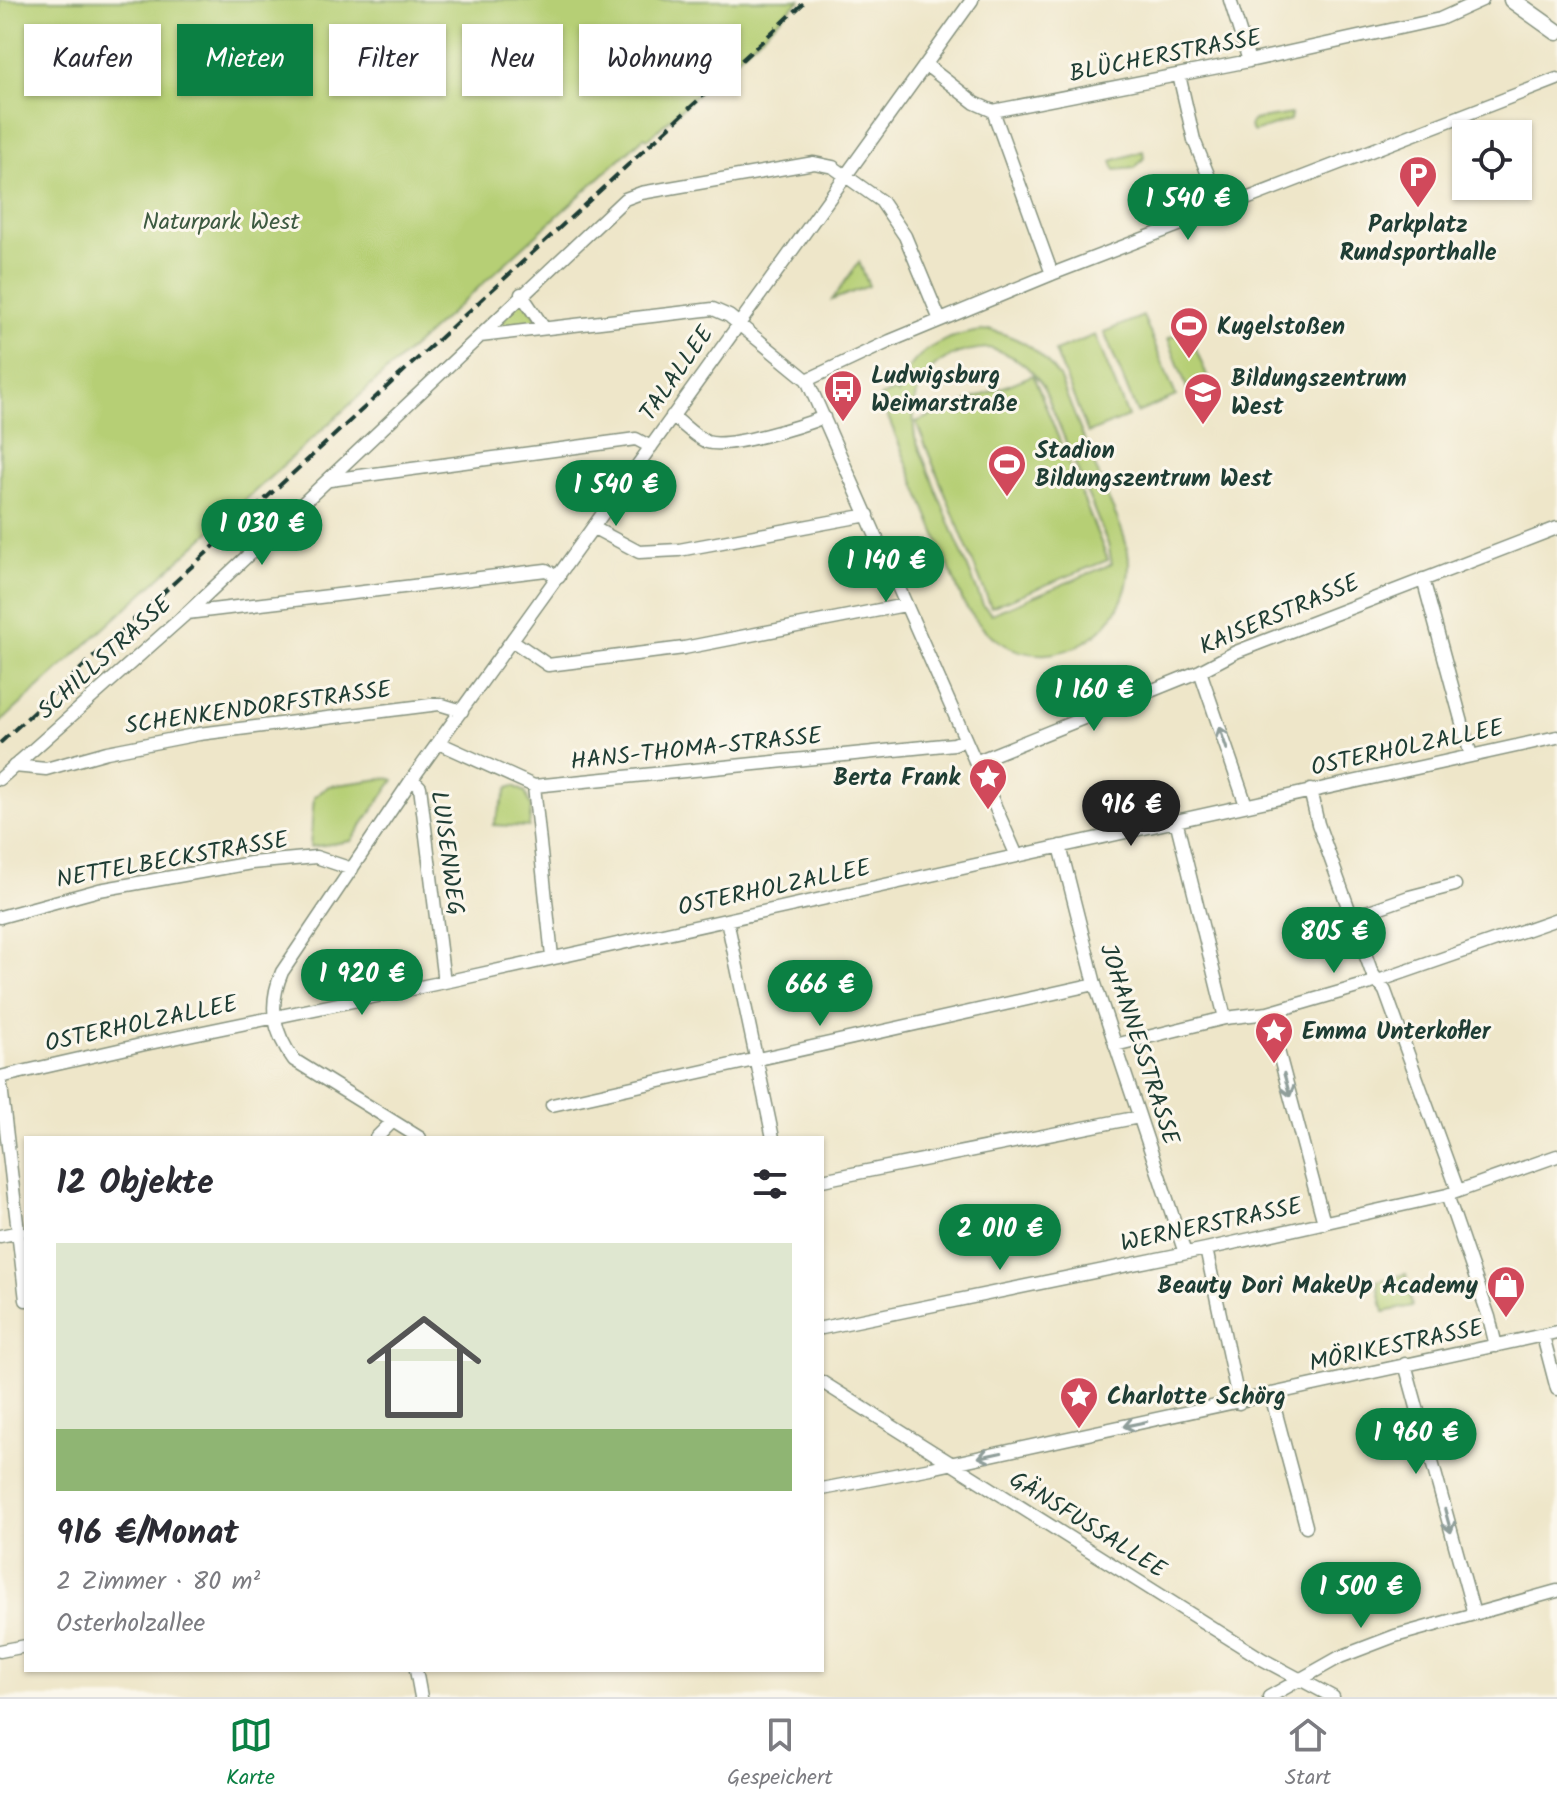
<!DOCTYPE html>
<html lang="de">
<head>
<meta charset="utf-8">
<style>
  body { margin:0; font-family:Kalam,sans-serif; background:#f2f2f3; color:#2b2b33; height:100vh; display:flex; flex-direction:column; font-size:30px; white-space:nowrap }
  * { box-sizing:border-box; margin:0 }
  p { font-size:26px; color:#7c7c81 }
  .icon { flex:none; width:44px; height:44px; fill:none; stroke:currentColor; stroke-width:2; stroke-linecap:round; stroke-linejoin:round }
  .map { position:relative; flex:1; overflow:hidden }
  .side { position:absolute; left:24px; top:1136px; width:800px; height:536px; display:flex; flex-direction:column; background:#fff; border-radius:0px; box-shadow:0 2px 6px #0004 }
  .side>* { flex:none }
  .guide { position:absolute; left:24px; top:24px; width:800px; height:72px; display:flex; gap:16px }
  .fabs { position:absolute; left:1452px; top:120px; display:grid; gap:16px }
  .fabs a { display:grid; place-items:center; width:80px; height:80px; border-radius:0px; background:#fff; box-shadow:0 2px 6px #0004; font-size:40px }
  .price { position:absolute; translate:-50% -68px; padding:0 18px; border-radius:28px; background:#0b8043; color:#fff; font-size:26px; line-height:52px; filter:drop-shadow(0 2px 4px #0008) }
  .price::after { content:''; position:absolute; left:50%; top:48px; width:24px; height:18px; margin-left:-12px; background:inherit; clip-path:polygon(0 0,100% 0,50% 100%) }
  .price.current { background:#222; color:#fff }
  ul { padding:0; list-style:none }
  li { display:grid; align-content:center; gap:16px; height:424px; padding:0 32px }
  li span { display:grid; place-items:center; height:248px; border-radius:0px; color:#555 }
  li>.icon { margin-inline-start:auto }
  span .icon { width:144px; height:144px; fill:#fffc; stroke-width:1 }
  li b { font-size:34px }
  h2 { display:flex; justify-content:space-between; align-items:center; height:96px; padding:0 32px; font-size:34px }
  .chip { padding:0 28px; border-radius:0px; background:#fff; box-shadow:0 2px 6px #0004; font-size:28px; line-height:72px }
  .chip.current { background:#0b8043; color:#fff }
  .tab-bar { display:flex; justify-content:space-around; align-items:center; height:112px; border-top:2px solid #e1e1e2; background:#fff; font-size:22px; color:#7c7c81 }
  .tab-bar a { display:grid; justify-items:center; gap:4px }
  .tab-bar .current { color:#0b8043 }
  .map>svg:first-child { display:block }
</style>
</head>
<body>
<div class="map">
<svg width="1557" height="1697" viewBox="0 0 1557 1697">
  <rect width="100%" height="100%" fill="#fbf7ec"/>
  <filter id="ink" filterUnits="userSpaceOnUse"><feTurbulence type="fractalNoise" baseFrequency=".0125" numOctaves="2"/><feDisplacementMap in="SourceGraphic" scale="16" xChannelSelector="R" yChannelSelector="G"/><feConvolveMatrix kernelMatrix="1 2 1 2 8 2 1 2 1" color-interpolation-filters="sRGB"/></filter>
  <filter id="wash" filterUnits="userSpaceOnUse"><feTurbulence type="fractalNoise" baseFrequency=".006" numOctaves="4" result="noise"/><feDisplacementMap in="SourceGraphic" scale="32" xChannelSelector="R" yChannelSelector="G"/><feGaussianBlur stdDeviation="1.8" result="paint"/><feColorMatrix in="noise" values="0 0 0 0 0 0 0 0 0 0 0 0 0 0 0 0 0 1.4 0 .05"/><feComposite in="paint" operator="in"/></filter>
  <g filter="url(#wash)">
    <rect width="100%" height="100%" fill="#eee6c9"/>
    <!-- green -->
    <path fill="#b6cf74" stroke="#6a8654" stroke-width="2" fill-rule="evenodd" d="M 0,0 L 800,0 L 648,139 L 644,137 L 0,723 Z
      M 1291,114 L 1290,120 L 1254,132 L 1251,130 L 1250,124 L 1254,120 Z
      M 1143,151 L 1144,158 L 1135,168 L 1115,170 L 1112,161 Z
      M 859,262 L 869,286 L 832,300 Z
      M 521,294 L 544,328 L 480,336 Z
      M 1143,316 L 1176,396 L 1137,413 L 1104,332 Z
      M 991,330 C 1025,340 1038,349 1059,377 C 1074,415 1090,453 1105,491 C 1115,515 1130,541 1129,567 C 1129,629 1057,677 1002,643 C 985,633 975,620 964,604 L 880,397 L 896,391 L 898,394 C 908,349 950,333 991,330 ZM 989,348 C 1014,355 1028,364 1043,386 L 1108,544 L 1112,564 L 991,614 L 983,605 L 915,438 C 907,382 933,351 989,348 Z
      M 1188,330 L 1210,383 L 1188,391 L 1168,338 Z
      M 1095,335 L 1128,417 L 1088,433 L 1055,351 Z
      M 1033,375 L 1108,560 L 991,607 L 916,422 Z
      M 388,778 L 394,780 L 351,841 L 310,847 L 314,797 L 329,786 Z
      M 514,786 L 525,792 L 531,807 L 529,827 L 493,825 L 508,788 Z
      M 1406,1274 L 1412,1306 L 1384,1312 L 1377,1281 Z"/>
  </g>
  <g filter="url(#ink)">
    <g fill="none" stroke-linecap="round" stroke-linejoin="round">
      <defs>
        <path id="minor" d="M 1230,0 L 1249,61
          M 926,65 L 975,103 L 993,111 L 1052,274
          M 1179,75 L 1194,140 L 1222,209
          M 993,111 L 1249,61 L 1413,25 L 1440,19 L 1482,0
          M 521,294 L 544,328
          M 480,336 L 713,309 L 729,316 L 807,380 L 1017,856
          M 807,380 L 890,341 L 1052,274 L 1557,79
          M 672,416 C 682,423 696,438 707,442 C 728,449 802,426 824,417
          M 330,480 L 636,439 L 651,447
          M 594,528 L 639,552 L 679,550 L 868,515
          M 1423,579 L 1471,756
          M 187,613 L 546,570 L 559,577
          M 513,641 L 548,665 L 684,648 L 905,605
          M 1200,671 L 1246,805
          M 439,743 L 534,786 L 954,744 L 964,740
          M 975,762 L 1200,671 L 1236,652 L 1557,528
          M 14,766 L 46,769 L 107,752 L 199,734 L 439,704 L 462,711
          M 0,779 L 187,613 L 625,199 L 641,193 L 814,163 L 833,167 L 881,201 L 905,236 L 940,320
          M 412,779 L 420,787 L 444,982
          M 534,786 L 552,957
          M 1310,790 L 1318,824 L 1372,973 L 1385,991 L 1458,1191
          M 1176,820 L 1225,1018
          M 1060,846 L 1095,984 L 1185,1253
          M 0,917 L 99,890 L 251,863 L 316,857 L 352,869
          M 1352,917 L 1409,897 L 1455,885
          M 727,920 L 773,1138
          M 1268,1013 L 1324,1223
          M 1115,1045 L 1225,1018 L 1268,1013 L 1378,981 L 1557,919
          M 0,1077 L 145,1044 L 454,980 L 1557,737
          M 0,1077 L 26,1300
          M 552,1105 L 1095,984
          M 376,1138 L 392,1122
          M 420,1138 L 294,1060 C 273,1032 268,1005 282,972 L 412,779 L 972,0
          M 822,1180 L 1139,1117
          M 1447,1195 L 1489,1317 L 1496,1346
          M 0,1236 L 20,1232
          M 1206,1249 L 1239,1403
          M 822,1328 L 1206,1249 L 1447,1195 L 1557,1156
          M 1543,1336 L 1557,1389
          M 1405,1364 L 1474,1614
          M 822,1382 L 1262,1659 L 1333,1697
          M 1271,1395 L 1306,1526
          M 822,1489 L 931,1468 L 1557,1332
          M 0,1651 L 26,1646
          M 416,1670 L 421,1697
          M 1269,1697 L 1340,1657 L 1395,1636 L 1557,1591"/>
        <path id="tertiary" d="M 1512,0 L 1557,32"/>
      </defs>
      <!-- minor casing -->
      <use href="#minor" stroke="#86927e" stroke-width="15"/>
      <!-- tertiary casing -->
      <use href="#tertiary" stroke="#86927e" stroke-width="19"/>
      <!-- minor -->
      <use href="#minor" stroke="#fff" stroke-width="12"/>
      <!-- tertiary -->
      <use href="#tertiary" stroke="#fff" stroke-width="16"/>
      <!-- rail -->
      <path stroke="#1f3d34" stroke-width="4" stroke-dasharray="12 6" stroke-linecap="butt" d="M 0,743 L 807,0"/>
    </g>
    <!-- one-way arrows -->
    <defs><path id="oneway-shaft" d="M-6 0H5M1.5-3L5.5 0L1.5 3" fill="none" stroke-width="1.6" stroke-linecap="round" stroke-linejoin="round" transform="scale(2)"/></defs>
    <g stroke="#8f9e9a">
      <use href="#oneway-shaft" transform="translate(1223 738) rotate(-109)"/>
      <use href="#oneway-shaft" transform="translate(1287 1085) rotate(75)"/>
      <use href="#oneway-shaft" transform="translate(1135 1424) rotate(168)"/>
      <use href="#oneway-shaft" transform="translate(990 1455) rotate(168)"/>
      <use href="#oneway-shaft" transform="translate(1448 1521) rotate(75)"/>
    </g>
  </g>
  <!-- icons -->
  <defs>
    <symbol id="parking-pin" viewBox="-11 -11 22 30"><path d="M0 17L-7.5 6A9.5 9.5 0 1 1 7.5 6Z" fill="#d1495b" stroke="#fbf7ec"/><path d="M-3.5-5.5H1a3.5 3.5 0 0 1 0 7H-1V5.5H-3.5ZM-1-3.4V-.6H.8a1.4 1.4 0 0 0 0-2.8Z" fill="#fff"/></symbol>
    <symbol id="stadium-pin" viewBox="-11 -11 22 30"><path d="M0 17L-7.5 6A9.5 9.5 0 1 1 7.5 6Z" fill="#d1495b" stroke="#fbf7ec"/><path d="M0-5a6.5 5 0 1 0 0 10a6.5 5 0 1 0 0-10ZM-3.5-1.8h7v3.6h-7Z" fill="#fff"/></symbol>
    <symbol id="bus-pin" viewBox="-11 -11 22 30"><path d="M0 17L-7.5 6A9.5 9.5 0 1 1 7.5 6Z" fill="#d1495b" stroke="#fbf7ec"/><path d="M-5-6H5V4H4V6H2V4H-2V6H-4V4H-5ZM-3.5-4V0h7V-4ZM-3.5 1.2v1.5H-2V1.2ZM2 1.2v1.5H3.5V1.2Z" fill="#fff"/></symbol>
    <symbol id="school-pin" viewBox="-11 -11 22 30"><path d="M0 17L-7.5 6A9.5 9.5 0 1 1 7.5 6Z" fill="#d1495b" stroke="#fbf7ec"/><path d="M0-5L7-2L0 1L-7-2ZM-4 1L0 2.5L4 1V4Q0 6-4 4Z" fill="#fff"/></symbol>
    <symbol id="sight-pin" viewBox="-11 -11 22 30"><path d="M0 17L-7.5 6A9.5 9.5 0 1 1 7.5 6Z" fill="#d1495b" stroke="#fbf7ec"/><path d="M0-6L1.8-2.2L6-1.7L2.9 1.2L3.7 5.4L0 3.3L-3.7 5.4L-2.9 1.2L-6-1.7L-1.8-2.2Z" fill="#fff"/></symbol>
    <symbol id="shop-pin" viewBox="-11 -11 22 30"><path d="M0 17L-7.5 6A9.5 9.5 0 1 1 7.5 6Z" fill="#d1495b" stroke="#fbf7ec"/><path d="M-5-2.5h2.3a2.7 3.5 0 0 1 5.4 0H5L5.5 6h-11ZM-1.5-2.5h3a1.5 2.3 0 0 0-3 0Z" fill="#fff"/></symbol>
  </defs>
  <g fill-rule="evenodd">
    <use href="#parking-pin" x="1396" y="153" width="44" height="60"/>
    <use href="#stadium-pin" x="1167" y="304" width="44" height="60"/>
    <use href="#bus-pin" x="821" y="367" width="44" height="60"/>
    <use href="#school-pin" x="1181" y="370" width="44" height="60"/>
    <use href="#stadium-pin" x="985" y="442" width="44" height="60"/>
    <use href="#sight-pin" x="966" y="755" width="44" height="60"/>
    <use href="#sight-pin" x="1252" y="1009" width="44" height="60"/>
    <use href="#shop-pin" x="1484" y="1263" width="44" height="60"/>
    <use href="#sight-pin" x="1057" y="1374" width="44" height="60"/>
  </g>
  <g text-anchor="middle" stroke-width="6" stroke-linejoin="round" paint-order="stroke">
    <!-- street labels -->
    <g font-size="24" fill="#1f3d34" stroke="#fbf7ec">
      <text transform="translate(1165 55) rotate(-11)" y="8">BLÜCHERSTRASSE</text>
      <text transform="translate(676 373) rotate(-55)" y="8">TALALLEE</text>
      <text transform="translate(1279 614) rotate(-23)" y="8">KAISERSTRASSE</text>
      <text transform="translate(104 657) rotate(-42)" y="8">SCHILLSTRASSE</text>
      <text transform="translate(258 707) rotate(-8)" y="8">SCHENKENDORFSTRASSE</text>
      <text transform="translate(1407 747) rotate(-12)" y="8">OSTERHOLZALLEE</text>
      <text transform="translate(696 748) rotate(-6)" y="8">HANS-THOMA-STRASSE</text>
      <text transform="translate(448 853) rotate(82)" y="8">LUISENWEG</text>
      <text transform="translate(172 859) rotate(-10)" y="8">NETTELBECKSTRASSE</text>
      <text transform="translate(774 887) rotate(-12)" y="8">OSTERHOLZALLEE</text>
      <text transform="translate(141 1023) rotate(-12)" y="8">OSTERHOLZALLEE</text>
      <text transform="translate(1140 1044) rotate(72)" y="8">JOHANNESSTRASSE</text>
      <text transform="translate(1211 1224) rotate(-12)" y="8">WERNERSTRASSE</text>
      <text transform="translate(1396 1345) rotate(-12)" y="8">MÖRIKESTRASSE</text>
      <text transform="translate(1088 1524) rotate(32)" y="8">GÄNSFUSSALLEE</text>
    </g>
    <!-- park labels -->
    <g font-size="24" fill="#3d5a41" stroke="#fbf7ec">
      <text x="221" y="229">Naturpark West</text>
    </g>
    <!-- poi labels -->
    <g font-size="24" font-weight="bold" fill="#1f3d34" stroke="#fbf7ec" text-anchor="start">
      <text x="1418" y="232" text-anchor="middle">Parkplatz<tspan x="1418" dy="28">Rundsporthalle</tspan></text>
      <text x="1217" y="334">Kugelstoßen</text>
      <text x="871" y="383">Ludwigsburg<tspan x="871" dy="28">Weimarstraße</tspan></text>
      <text x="1231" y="386">Bildungszentrum<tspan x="1231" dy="28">West</tspan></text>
      <text x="1035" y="458">Stadion<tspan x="1035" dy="28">Bildungszentrum West</tspan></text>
      <text x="960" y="785" text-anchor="end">Berta Frank</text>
      <text x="1302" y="1039">Emma Unterkofler</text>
      <text x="1478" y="1293" text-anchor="end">Beauty Dori MakeUp Academy</text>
      <text x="1107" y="1404">Charlotte Schörg</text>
    </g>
  </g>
</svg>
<div class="fabs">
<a><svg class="icon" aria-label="locate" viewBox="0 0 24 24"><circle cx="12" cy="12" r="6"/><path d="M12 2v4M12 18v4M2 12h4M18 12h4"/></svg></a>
</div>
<b class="price" style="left:1188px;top:242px">1 540 €</b>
<b class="price" style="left:616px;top:528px">1 540 €</b>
<b class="price" style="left:262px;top:567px">1 030 €</b>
<b class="price" style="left:886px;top:604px">1 140 €</b>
<b class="price" style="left:1094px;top:733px">1 160 €</b>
<b class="price current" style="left:1131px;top:848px">916 €</b>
<b class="price" style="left:1334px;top:975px">805 €</b>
<b class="price" style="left:362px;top:1017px">1 920 €</b>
<b class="price" style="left:820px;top:1028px">666 €</b>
<b class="price" style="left:1000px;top:1272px">2 010 €</b>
<b class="price" style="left:1416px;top:1476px">1 960 €</b>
<b class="price" style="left:1361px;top:1630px">1 500 €</b>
<div class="guide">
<a class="chip">Kaufen</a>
<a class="chip current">Mieten</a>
<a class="chip">Filter</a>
<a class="chip">Neu</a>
<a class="chip">Wohnung</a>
</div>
<section class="side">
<h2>12 Objekte<svg class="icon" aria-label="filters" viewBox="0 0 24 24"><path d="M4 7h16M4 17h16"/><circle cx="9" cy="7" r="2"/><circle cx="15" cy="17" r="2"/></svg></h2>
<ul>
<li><span style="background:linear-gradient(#dfe7d0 75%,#8fb573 0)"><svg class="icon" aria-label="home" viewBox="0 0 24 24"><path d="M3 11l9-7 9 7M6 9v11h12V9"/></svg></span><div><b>916 €/Monat</b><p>2 Zimmer · 80 m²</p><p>Osterholzallee</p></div></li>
</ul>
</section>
</div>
<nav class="tab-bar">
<a class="current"><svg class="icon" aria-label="map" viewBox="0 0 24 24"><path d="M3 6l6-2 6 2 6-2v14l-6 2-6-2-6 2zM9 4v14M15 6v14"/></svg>Karte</a>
<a><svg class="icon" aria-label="saved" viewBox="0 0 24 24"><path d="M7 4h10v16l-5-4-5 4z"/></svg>Gespeichert</a>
<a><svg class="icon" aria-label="home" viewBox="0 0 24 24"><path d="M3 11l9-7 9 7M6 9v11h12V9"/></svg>Start</a>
</nav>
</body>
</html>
